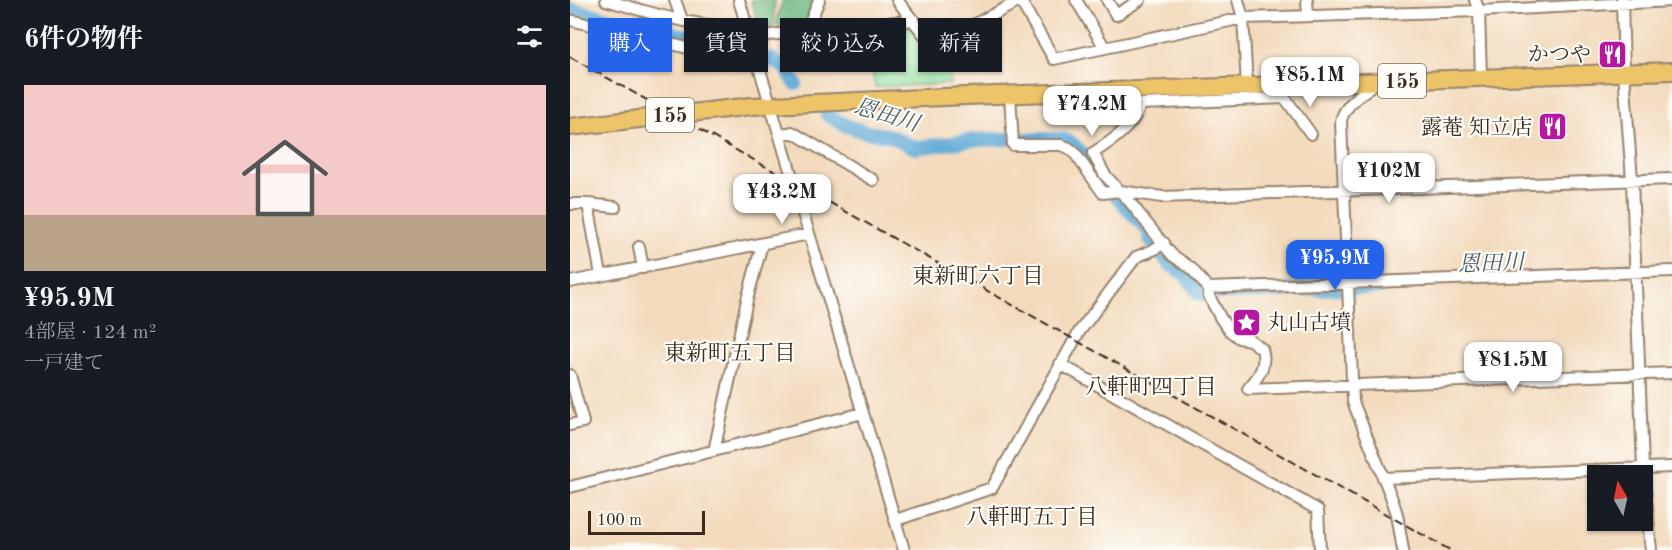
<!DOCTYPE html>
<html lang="ja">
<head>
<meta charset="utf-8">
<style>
  body { margin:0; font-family:"Old Standard TT","Noto Serif JP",serif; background:#20242c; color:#f1f3f6; height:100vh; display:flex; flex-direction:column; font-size:22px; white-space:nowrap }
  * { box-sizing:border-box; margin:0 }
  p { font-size:20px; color:#9ea1a6 }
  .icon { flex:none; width:33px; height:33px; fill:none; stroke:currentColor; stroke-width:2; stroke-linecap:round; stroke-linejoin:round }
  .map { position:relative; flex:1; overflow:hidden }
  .panel { display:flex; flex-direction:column; background:#171b24; width:570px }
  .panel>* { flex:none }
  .banner { position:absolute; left:18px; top:18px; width:570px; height:54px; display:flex; gap:12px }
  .needle { width:39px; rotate:351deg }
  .tools { position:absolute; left:1017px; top:465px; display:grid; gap:12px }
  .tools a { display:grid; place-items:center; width:66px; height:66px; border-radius:0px; background:#171b24; box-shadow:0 2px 4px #0004; font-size:30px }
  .scale { position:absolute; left:18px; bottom:15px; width:117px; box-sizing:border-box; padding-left:6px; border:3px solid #3b2a1e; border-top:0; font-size:16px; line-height:21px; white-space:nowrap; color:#3b2a1e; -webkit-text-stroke:4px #fdfcf7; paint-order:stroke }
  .price { position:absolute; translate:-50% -51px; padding:0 14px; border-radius:12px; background:#fff; color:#222; font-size:20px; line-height:39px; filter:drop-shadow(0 2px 3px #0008) }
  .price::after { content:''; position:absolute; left:50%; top:36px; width:18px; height:14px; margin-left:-9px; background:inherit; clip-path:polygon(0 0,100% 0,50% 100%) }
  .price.on { background:#2563eb; color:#fff }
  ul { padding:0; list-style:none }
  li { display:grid; align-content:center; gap:12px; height:318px; padding:0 24px }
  li span { display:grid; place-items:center; height:186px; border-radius:0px; color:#555 }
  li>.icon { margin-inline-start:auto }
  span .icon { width:108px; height:108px; fill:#fffc; stroke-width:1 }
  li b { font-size:26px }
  h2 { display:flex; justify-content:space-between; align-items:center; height:72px; padding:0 24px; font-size:26px }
  .tag { padding:0 21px; border-radius:0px; background:#171b24; box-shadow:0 2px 4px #0004; font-size:21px; line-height:54px }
  .tag.on { background:#2563eb; color:#fff }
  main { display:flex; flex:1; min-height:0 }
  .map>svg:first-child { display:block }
</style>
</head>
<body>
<main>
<section class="panel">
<h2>6件の物件<svg class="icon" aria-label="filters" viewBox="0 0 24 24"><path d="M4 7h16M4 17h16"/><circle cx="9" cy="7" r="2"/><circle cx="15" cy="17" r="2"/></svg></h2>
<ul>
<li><span style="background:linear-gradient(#f6c9c9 70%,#b9a48a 0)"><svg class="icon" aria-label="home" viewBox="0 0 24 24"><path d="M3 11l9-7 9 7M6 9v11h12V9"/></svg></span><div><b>¥95.9M</b><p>4部屋 · 124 m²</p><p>一戸建て</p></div></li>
</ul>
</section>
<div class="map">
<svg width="1102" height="550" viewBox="0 0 1102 550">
  <rect width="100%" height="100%" fill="#fdfcf7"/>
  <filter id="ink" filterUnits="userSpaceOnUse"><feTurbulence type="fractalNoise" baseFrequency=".0167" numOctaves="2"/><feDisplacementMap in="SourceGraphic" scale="12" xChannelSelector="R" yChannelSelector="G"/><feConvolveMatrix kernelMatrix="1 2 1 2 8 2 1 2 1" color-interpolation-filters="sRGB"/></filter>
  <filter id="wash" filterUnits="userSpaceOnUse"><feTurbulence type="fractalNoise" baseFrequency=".008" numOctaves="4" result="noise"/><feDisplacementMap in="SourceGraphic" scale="24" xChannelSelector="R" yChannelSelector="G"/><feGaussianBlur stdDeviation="1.35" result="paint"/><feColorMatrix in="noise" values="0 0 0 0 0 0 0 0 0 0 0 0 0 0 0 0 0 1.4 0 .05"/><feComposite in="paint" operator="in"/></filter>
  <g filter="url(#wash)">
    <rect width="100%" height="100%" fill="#f3dabc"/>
    <!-- green -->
    <path fill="#8edd9c" stroke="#64845d" stroke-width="1.5" d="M 342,27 L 380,75 L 380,84 L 305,87 L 297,31 Z"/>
    <!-- forest -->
    <path fill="#72bc84" stroke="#567351" stroke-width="1.5" d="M 181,0 L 205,0 L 203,27 L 193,28 L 189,26 Z
      M 213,0 L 246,0 L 239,24 L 206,27 L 206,21 Z"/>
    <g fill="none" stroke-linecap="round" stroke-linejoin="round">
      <!-- river -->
      <path stroke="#5ea9d6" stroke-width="14" d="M 0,9 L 99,33 L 141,39 L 170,48
        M 201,59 L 215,68 L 226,84
        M 257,115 L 277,126 L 296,132 L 321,136 L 345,148 L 403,140 L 437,139
        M 449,139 L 492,139 C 510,144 515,160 525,174 C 528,180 534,184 538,189
        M 546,196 L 579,232 L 580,240 L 585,246
        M 587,249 L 600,265 L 616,275 L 629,294 L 775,288
        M 782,288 L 814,287"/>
    </g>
  </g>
  <g filter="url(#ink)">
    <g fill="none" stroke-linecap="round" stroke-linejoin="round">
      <defs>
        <path id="minor" d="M 36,0 C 74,11 138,32 176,25
          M 105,0 L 112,20
          M 169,0 L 334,550
          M 327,0 L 363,46 L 451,0
          M 450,0 L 484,59 L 673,18 L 909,11 L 1102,1
          M 506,0 L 535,48
          M 537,0 L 546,15 L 570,0
          M 668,0 L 673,18 L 677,85
          M 737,0 L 738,15
          M 905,0 L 909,11 L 911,77
          M 1052,0 L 1054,73 L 1062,180 L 1073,468 L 1081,550
          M 0,20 L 189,65
          M 241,30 L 242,17 L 249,0
          M 180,37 L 344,20
          M 805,82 C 794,93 773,105 771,122 L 783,402 L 822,499 L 827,514 L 833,550
          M 713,93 L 715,98 L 741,134
          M 440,94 L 443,145 L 491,145 L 499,148 L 504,152 L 533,193 L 550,191 L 592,197 L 1102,179
          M 715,98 L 571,104 C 563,127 542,141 523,153 L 535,175 L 559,201 L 602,255 L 621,268 L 638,288 L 639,296 L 651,319 L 660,331 L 669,338 L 680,340 L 692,349 C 697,366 689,376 678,389 L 1102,373
          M 210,135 L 222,132 L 303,180
          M 0,204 L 18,204 L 31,275
          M 18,204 L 45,207
          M 69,247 L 73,268
          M 0,282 L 239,234
          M 638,288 L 1102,271
          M 490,364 L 748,510 L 750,550
          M 0,375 L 13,422 L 0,425
          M 144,451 L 177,300 L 192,244
          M 813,478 L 1102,467
          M 0,487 L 293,413
          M 326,520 L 422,488 L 509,332 L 566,257 L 583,250 L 594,243"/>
        <path id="highway" d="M 0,127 L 182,106 L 396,96 L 1102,71"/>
      </defs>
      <!-- minor casing -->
      <use href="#minor" stroke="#97826d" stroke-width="14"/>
      <!-- highway casing -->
      <use href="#highway" stroke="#97826d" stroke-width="20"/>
      <!-- minor -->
      <use href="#minor" stroke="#fff" stroke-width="10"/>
      <!-- highway -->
      <use href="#highway" stroke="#eec469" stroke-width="16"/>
      <!-- rail -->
      <path stroke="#3b2a1e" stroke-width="2" stroke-dasharray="9 4.5" stroke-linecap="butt" d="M 0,57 L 880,550"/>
    </g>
  </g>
  <!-- icons -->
  <defs>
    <symbol id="restaurant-square" viewBox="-11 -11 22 22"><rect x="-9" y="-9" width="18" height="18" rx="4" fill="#b5179e" stroke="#fdfcf7"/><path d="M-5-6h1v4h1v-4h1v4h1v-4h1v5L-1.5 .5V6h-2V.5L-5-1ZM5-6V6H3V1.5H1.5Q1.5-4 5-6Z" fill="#fff"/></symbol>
    <symbol id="sight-square" viewBox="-11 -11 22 22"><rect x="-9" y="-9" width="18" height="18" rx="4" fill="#b5179e" stroke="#fdfcf7"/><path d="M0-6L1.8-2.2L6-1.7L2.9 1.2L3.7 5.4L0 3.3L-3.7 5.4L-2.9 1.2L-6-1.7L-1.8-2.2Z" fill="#fff"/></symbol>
  </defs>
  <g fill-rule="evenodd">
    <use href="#restaurant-square" x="1026" y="38" width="33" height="33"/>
    <use href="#restaurant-square" x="966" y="110" width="33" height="33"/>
    <use href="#sight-square" x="660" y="306" width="33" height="33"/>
  </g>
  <g text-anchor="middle" stroke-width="4.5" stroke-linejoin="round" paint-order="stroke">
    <!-- shield labels -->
    <g fill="#fdfcf7" stroke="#75695f" stroke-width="1.5">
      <rect x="808" y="64" width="48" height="34" rx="4.5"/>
      <rect x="76" y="98" width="48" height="34" rx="4.5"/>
    </g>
    <g font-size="20" font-weight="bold" fill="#3b2a1e">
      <text x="832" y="88">155</text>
      <text x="100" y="122">155</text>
    </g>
    <!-- poi labels -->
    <g font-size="21" fill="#3b2a1e" stroke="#fdfcf7" text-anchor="end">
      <text x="1021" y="61">かつや</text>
      <text x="962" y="134">露菴 知立店</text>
      <text x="697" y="329" text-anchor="start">丸山古墳</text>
    </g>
    <!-- water labels -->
    <g font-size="22" font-style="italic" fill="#495d68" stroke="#fdfcf7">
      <text transform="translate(317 114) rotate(17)" y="8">恩田川</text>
      <text transform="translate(921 262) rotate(-2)" y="8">恩田川</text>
    </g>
    <!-- neighbourhood labels -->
    <g font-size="22" fill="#3b2a1e" stroke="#fdfcf7">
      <text x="408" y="283">東新町六丁目</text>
      <text x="160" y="360">東新町五丁目</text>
      <text x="581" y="394">八軒町四丁目</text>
      <text x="462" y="524">八軒町五丁目</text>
    </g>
  </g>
</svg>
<div class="tools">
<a><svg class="needle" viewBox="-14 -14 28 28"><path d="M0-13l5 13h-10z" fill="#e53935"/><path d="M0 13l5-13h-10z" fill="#9ea1a6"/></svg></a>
</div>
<div class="scale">100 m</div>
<b class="price" style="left:740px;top:108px">¥85.1M</b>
<b class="price" style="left:522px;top:137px">¥74.2M</b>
<b class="price" style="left:819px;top:204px">¥102M</b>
<b class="price" style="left:212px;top:225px">¥43.2M</b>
<b class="price on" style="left:765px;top:291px">¥95.9M</b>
<b class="price" style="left:943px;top:393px">¥81.5M</b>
<div class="banner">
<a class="tag on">購入</a>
<a class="tag">賃貸</a>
<a class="tag">絞り込み</a>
<a class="tag">新着</a>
</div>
</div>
</main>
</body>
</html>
